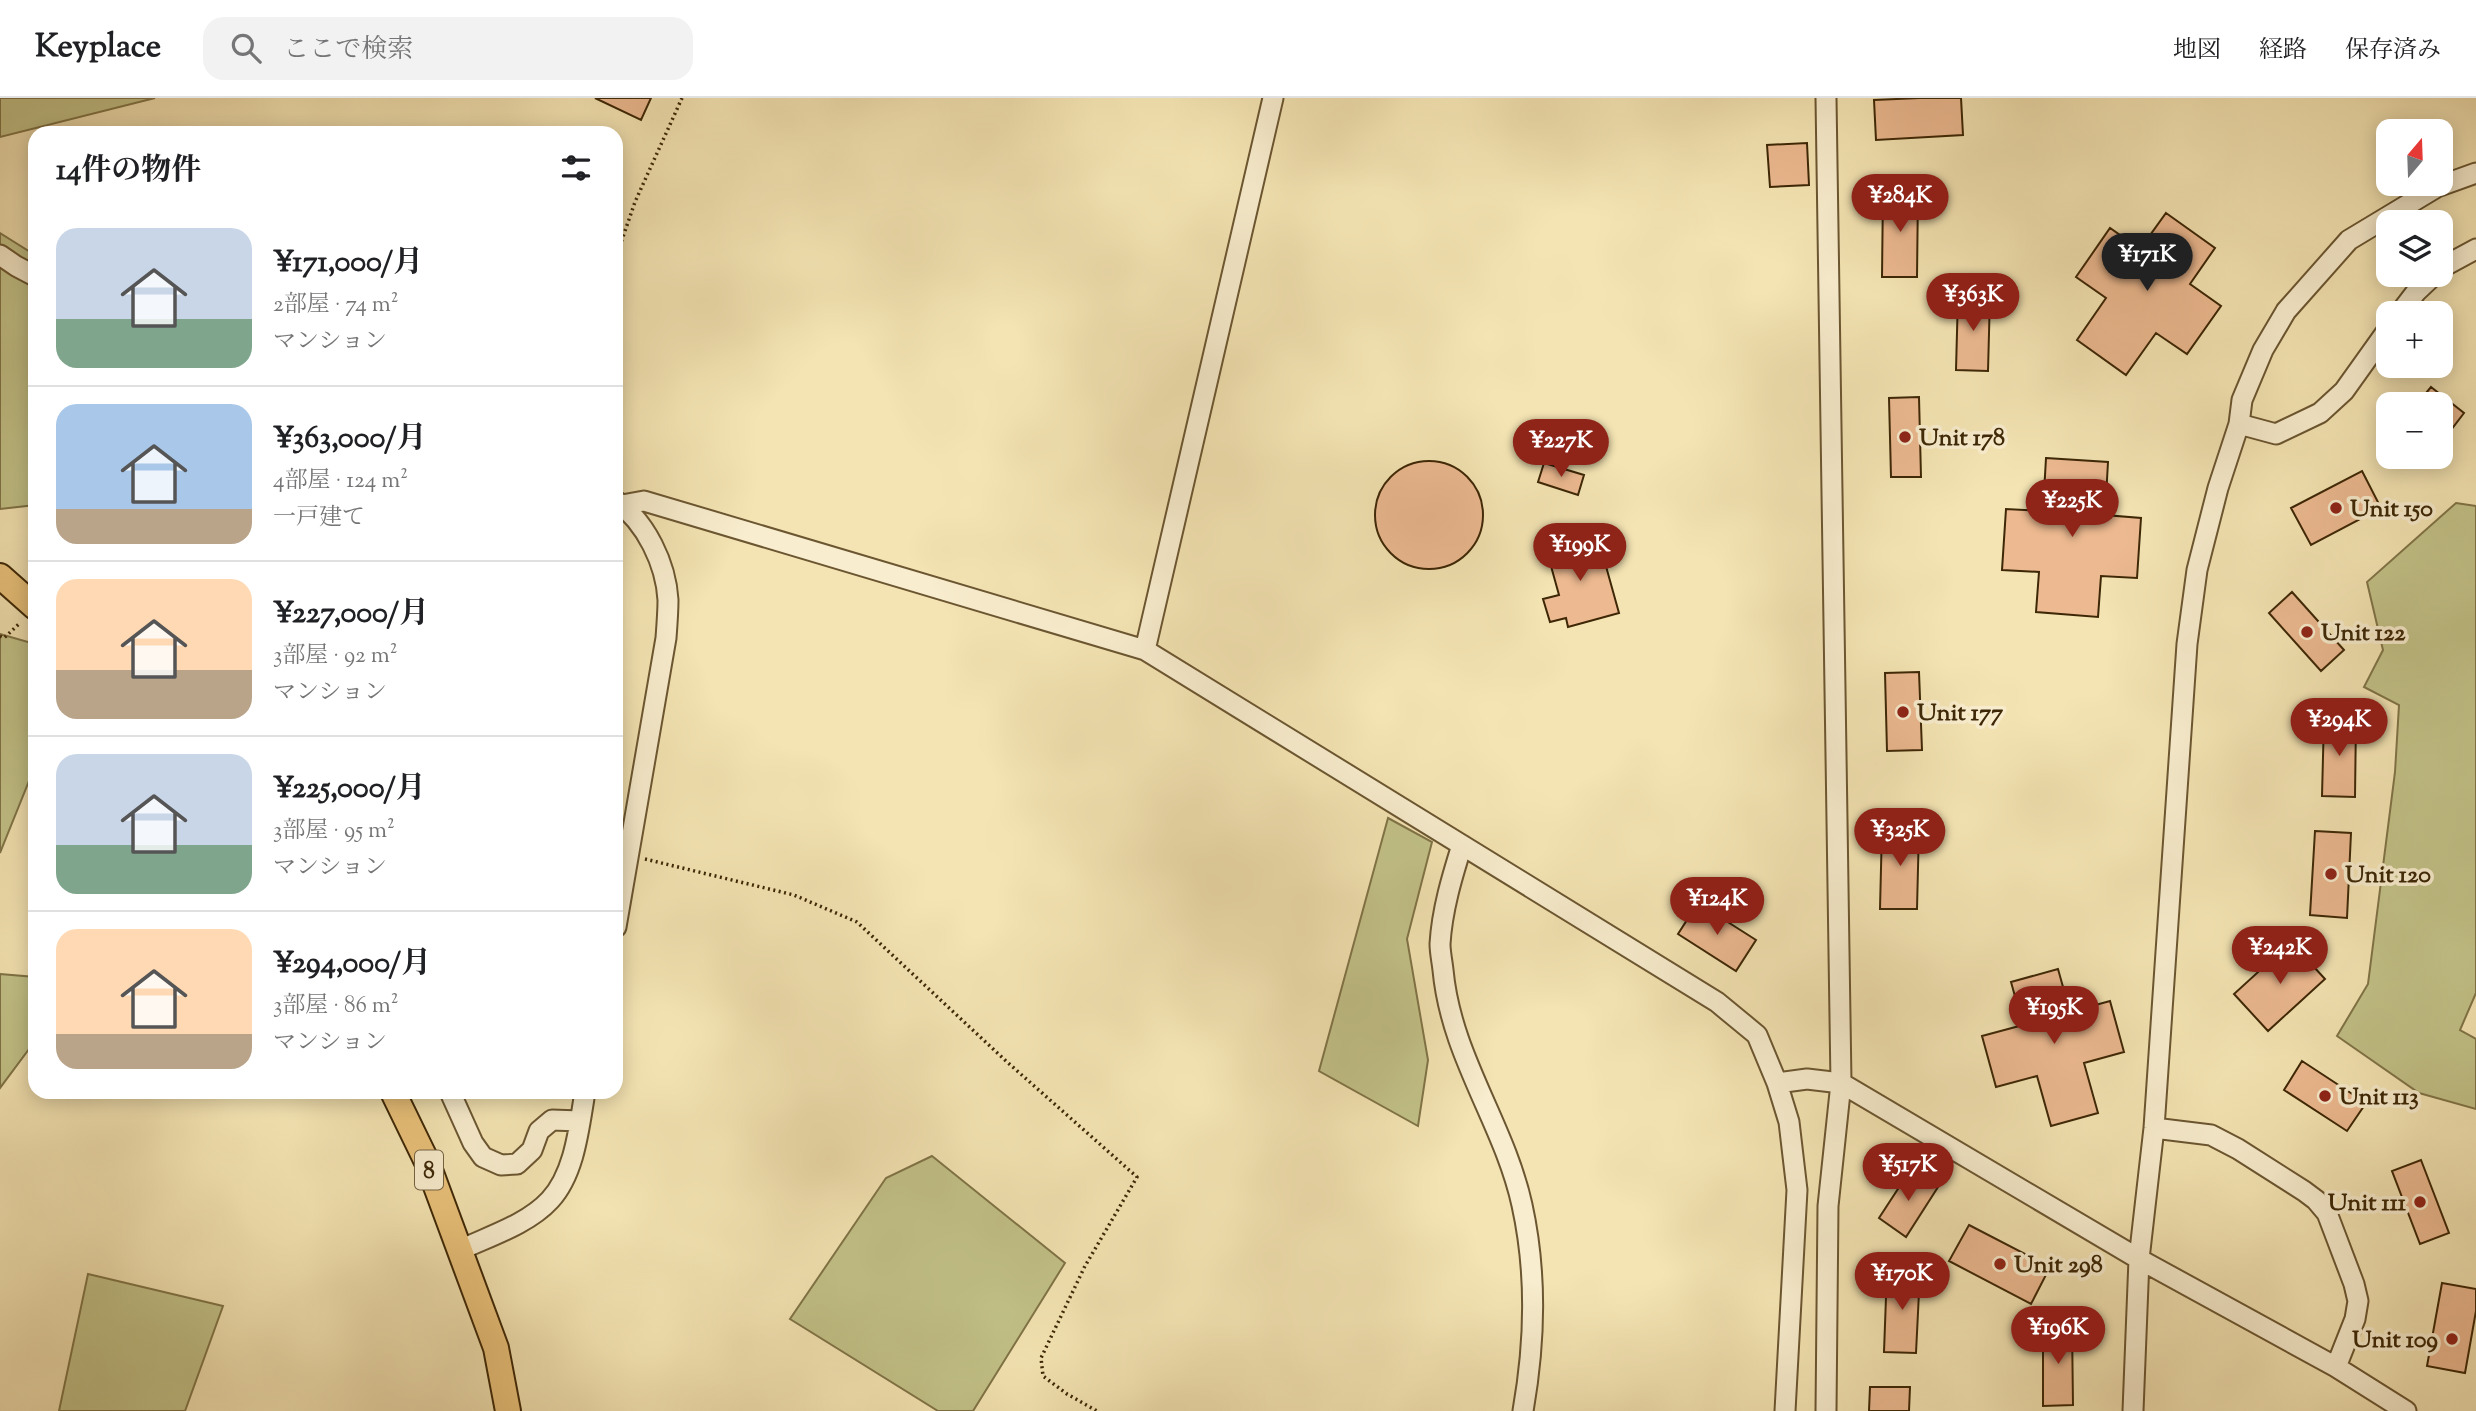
<!DOCTYPE html>
<html lang="ja">
<head>
<meta charset="utf-8">
<style>
  body { margin:0; font-family:"Sorts Mill Goudy","Noto Serif JP",serif; background:#f2f2f2; color:#202124; height:100vh; display:flex; flex-direction:column; font-size:26px; white-space:nowrap }
  * { box-sizing:border-box; margin:0 }
  p { font-size:23px; color:#757577 }
  .icon { flex:none; width:38px; height:38px; fill:none; stroke:currentColor; stroke-width:2; stroke-linecap:round; stroke-linejoin:round }
  .map { position:relative; flex:1; overflow:hidden }
  .sheet { position:absolute; left:28px; top:28px; width:595px; height:973px; display:flex; flex-direction:column; background:#fff; border-radius:21px; box-shadow:0 4px 18px #0003 }
  .sheet>* { flex:none }
  .needle { width:46px; rotate:19deg }
  .tools { position:absolute; left:2376px; top:21px; display:grid; gap:14px }
  .tools a { display:grid; place-items:center; width:77px; height:77px; border-radius:14px; background:#fff; box-shadow:0 4px 18px #0003; font-size:35px }
  .price { position:absolute; translate:-50% -60px; padding:0 16px; border-radius:24px; background:#8f2418; color:#fff; font-size:23px; line-height:46px; filter:drop-shadow(0 2px 4px #0008) }
  .price::after { content:''; position:absolute; left:50%; top:42px; width:21px; height:16px; margin-left:-10px; background:inherit; clip-path:polygon(0 0,100% 0,50% 100%) }
  .price.active { background:#222; color:#fff }
  ul { padding:0; list-style:none }
  li { display:flex; align-items:center; gap:21px; height:175px; padding:0 28px }
  li+li { border-top:2px solid #e0e0e0 }
  li span { display:grid; place-items:center; flex:none; width:196px; height:140px; border-radius:21px; color:#555 }
  li>.icon { margin-inline-start:auto }
  span .icon { width:84px; height:84px; fill:#fffc; stroke-width:1 }
  li b { font-size:30px }
  h2 { display:flex; justify-content:space-between; align-items:center; height:84px; padding:0 28px; font-size:30px }
  header { display:flex; align-items:center; gap:42px; box-sizing:border-box; height:98px; padding:0 35px; background:#fff; border-bottom:2px solid #e0e0e0 }
  header strong { font-size:33px }
  nav { display:flex; gap:38px; margin-inline-start:auto; font-size:24px }
  .search { width:490px; height:63px; background:#f2f2f2; display:flex; align-items:center; gap:18px; box-sizing:border-box; padding:0 24px; border-radius:21px; color:#757577; font-size:26px }
  .map>svg:first-child { display:block }
</style>
</head>
<body>
<header>
<strong>Keyplace</strong>
<div class="search"><svg class="icon" aria-label="search" viewBox="0 0 24 24"><circle cx="10" cy="10" r="6"/><path d="M15 15l6 6"/></svg>ここで検索</div>
<nav><a>地図</a><a>経路</a><a>保存済み</a></nav>
</header>
<div class="map">
<svg width="2476" height="1313" viewBox="0 0 2476 1313">
  <rect width="100%" height="100%" fill="#f4e4b3"/>
  <filter id="stains"><feTurbulence type="fractalNoise" baseFrequency=".00286" numOctaves="4"/><feColorMatrix values="0 0 0 0 .2 0 0 0 0 .09 0 0 0 0 .02 0 0 0 .5 -.17"/></filter>
  <radialGradient id="worn" r=".72"><stop offset=".6" stop-color="#630" stop-opacity="0"/><stop offset="1" stop-color="#630" stop-opacity=".3"/></radialGradient>
  <!-- green -->
  <path fill="#c2c288" stroke="#807447" stroke-width="2" d="M 0,0 L 155,0 L 0,39 Z
    M 0,135 L 35,157 L 35,407 L 0,411 Z
    M 2456,405 L 2476,408 L 2476,895 L 2460,932 L 2476,941 L 2476,1011 L 2419,995 L 2337,938 L 2368,886 L 2395,674 L 2399,607 L 2364,589 L 2383,552 L 2367,484 Z
    M 0,536 L 35,546 L 35,668 L 0,755 Z
    M 1388,720 L 1432,744 L 1407,841 L 1428,962 L 1418,1028 L 1319,973 Z
    M 0,876 L 35,879 L 35,943 L 0,990 Z
    M 932,1058 L 1065,1165 L 973,1313 L 938,1313 L 790,1221 L 886,1080 Z
    M 88,1176 L 223,1208 L 185,1313 L 59,1313 Z"/>
  <!-- building -->
  <path fill="#ecb990" stroke="#3d2706" stroke-width="2" d="M 595,0 L 651,0 L 641,22 Z
    M 1920,0 L 1961,0 L 1963,37 L 1876,42 L 1874,2 Z
    M 1807,45 L 1809,87 L 1770,89 L 1767,47 Z
    M 1883,93 L 1918,94 L 1917,179 L 1882,179 Z
    M 2166,115 L 2215,150 L 2190,186 L 2221,208 L 2187,256 L 2156,235 L 2126,277 L 2077,242 L 2106,200 L 2076,179 L 2110,130 L 2140,151 Z
    M 1958,197 L 1990,198 L 1988,273 L 1956,272 Z
    M 2431,289 L 2464,315 L 2441,345 L 2441,306 L 2417,306 Z
    M 1919,299 L 1921,379 L 1891,379 L 1889,300 Z
    M 2046,360 L 2108,364 L 2105,417 L 2141,420 L 2137,480 L 2101,478 L 2098,519 L 2036,514 L 2039,474 L 2002,472 L 2006,411 L 2043,413 Z
    M1375 417a54 54 0 1 1 108 0a54 54 0 1 1-108 0Z
    M 1544,365 L 1584,377 L 1578,397 L 1538,384 Z
    M 2362,373 L 2381,410 L 2311,447 L 2291,410 Z
    M 1597,436 L 1619,515 L 1568,529 L 1566,520 L 1550,524 L 1543,501 L 1559,497 L 1546,450 Z
    M 2292,494 L 2344,552 L 2321,573 L 2269,515 Z
    M 1919,574 L 1922,652 L 1887,653 L 1885,575 Z
    M 2324,620 L 2356,621 L 2355,699 L 2322,698 Z
    M 1882,730 L 1919,730 L 1917,811 L 1880,811 Z
    M 2315,733 L 2351,735 L 2347,820 L 2310,817 Z
    M 1698,805 L 1756,842 L 1736,873 L 1678,836 Z
    M 2291,844 L 2325,881 L 2268,933 L 2234,896 Z
    M 2058,871 L 2070,914 L 2110,903 L 2124,954 L 2084,965 L 2098,1015 L 2051,1028 L 2037,978 L 1996,989 L 1982,938 L 2023,927 L 2011,884 Z
    M 2302,963 L 2366,1005 L 2347,1033 L 2284,992 Z
    M 2421,1062 L 2449,1135 L 2420,1146 L 2392,1073 Z
    M 1911,1071 L 1938,1089 L 1906,1139 L 1879,1120 Z
    M 1969,1127 L 2050,1169 L 2031,1206 L 1949,1163 Z
    M 1887,1172 L 1920,1174 L 1916,1255 L 1884,1254 Z
    M 2442,1185 L 2476,1191 L 2476,1213 L 2465,1275 L 2427,1268 Z
    M 2072,1227 L 2073,1307 L 2043,1308 L 2043,1228 Z
    M 1870,1289 L 1910,1289 L 1909,1313 L 1869,1313 Z"/>
  <g fill="none" stroke-linecap="round" stroke-linejoin="round">
    <defs>
      <path id="minor" d="M 0,157 L 16,168 L 35,178
        M 2441,170 L 2476,151
        M 2400,215 L 2416,194 L 2434,177
        M 2239,326 L 2276,336 L 2320,315 L 2344,293 L 2389,230
        M 616,403 C 646,424 666,466 668,502 C 668,514 667,527 666,540 L 616,829
        M 622,407 L 644,403 L 1145,552 L 1717,904 L 1757,937 L 1777,985 L 1789,1024 L 1797,1092 L 1785,1313
        M 1145,552 L 1273,0
        M 1462,747 C 1452,779 1442,812 1440,846 C 1440,854 1442,863 1443,872 C 1451,959 1504,1025 1522,1107 C 1537,1175 1535,1245 1523,1313
        M 1777,985 L 1807,981 L 1841,985 L 2139,1161 L 2336,1269 L 2406,1313
        M 450,994 L 473,1045 L 483,1059 L 501,1067 L 517,1066 L 532,1052 L 539,1033 L 552,1022 L 580,1023
        M 2154,1030 L 2211,1037 L 2238,1051 L 2304,1093 L 2316,1102 L 2327,1115 L 2354,1186 L 2358,1203 L 2355,1221 L 2336,1269
        M 460,1152 C 490,1138 528,1126 550,1102 C 575,1075 579,1029 585,994
        M 1826,1313 L 1828,1108 L 1841,985 L 1826,0
        M 2133,1313 L 2139,1161 L 2154,1030 L 2187,546 L 2197,472 L 2218,390 L 2239,326 L 2242,302 L 2263,252 L 2286,213 L 2349,142 L 2437,89 L 2476,75"/>
      <path id="major" d="M 0,478 L 35,509
        M 393,994 L 427,1064 L 496,1250 L 508,1313"/>
    </defs>
    <!-- minor casing -->
    <use href="#minor" stroke="#6b5631" stroke-width="23"/>
    <!-- major casing -->
    <use href="#major" stroke="#3d2706" stroke-width="28"/>
    <!-- path -->
    <path stroke="#3d2706" stroke-width="3.5" stroke-dasharray="2 3.5" stroke-linecap="butt" d="M 616,159 L 635,104 L 682,0
      M 0,538 L 4,540 L 20,525
      M 645,761 L 794,797 L 857,824 L 1006,963 L 1137,1079 L 1085,1168 L 1041,1260 L 1043,1278 L 1067,1296 L 1097,1313"/>
    <!-- minor -->
    <use href="#minor" stroke="#f8edce" stroke-width="19"/>
    <!-- major -->
    <use href="#major" stroke="#eac27a" stroke-width="24"/>
  </g>
  <!-- markers -->
  <g fill="#8f2418" stroke="#f8edce" stroke-width="2.5">
    <circle cx="1905" cy="339" r="7"/>
    <circle cx="2336" cy="410" r="7"/>
    <circle cx="2307" cy="534" r="7"/>
    <circle cx="1903" cy="614" r="7"/>
    <circle cx="2331" cy="776" r="7"/>
    <circle cx="2325" cy="998" r="7"/>
    <circle cx="2420" cy="1104" r="7"/>
    <circle cx="2000" cy="1166" r="7"/>
    <circle cx="2452" cy="1241" r="7"/>
  </g>
  <g text-anchor="middle" stroke-width="7" stroke-linejoin="round" paint-order="stroke">
    <!-- shield labels -->
    <rect fill="#f8edce" stroke="#756242" stroke-width="2" x="415" y="1052.5" width="28" height="39" rx="5"/>
    <g font-size="23" font-weight="bold" fill="#3d2706">
      <text x="429" y="1080">8</text>
    </g>
    <!-- poi labels -->
    <g font-size="24" font-weight="bold" fill="#3d2706" stroke="#f8edce" text-anchor="start">
      <text x="1919" y="347">Unit 178</text>
      <text x="2350" y="418">Unit 150</text>
      <text x="2321" y="542">Unit 122</text>
      <text x="1917" y="622">Unit 177</text>
      <text x="2345" y="784">Unit 120</text>
      <text x="2339" y="1006">Unit 113</text>
      <text x="2406" y="1112" text-anchor="end">Unit 111</text>
      <text x="2014" y="1174">Unit 298</text>
      <text x="2438" y="1249" text-anchor="end">Unit 109</text>
    </g>
  </g>
  <rect width="100%" height="100%" filter="url(#stains)"/>
  <rect width="100%" height="100%" fill="url(#worn)"/>
</svg>
<div class="tools">
<a><svg class="needle" viewBox="-14 -14 28 28"><path d="M0-13l5 13h-10z" fill="#e53935"/><path d="M0 13l5-13h-10z" fill="#757577"/></svg></a>
<a><svg class="icon" aria-label="layers" viewBox="0 0 24 24"><path d="M12 4l9 5-9 5-9-5zM3 14l9 5 9-5"/></svg></a>
<a>+</a>
<a>−</a>
</div>
<b class="price" style="left:1900px;top:136px">¥284K</b>
<b class="price active" style="left:2147px;top:195px">¥171K</b>
<b class="price" style="left:1973px;top:235px">¥363K</b>
<b class="price" style="left:1561px;top:381px">¥227K</b>
<b class="price" style="left:2072px;top:441px">¥225K</b>
<b class="price" style="left:1580px;top:485px">¥199K</b>
<b class="price" style="left:2339px;top:660px">¥294K</b>
<b class="price" style="left:1900px;top:770px">¥325K</b>
<b class="price" style="left:1717px;top:839px">¥124K</b>
<b class="price" style="left:2280px;top:888px">¥242K</b>
<b class="price" style="left:2054px;top:948px">¥195K</b>
<b class="price" style="left:1908px;top:1105px">¥517K</b>
<b class="price" style="left:1902px;top:1214px">¥170K</b>
<b class="price" style="left:2058px;top:1268px">¥196K</b>
<section class="sheet">
<h2>14件の物件<svg class="icon" aria-label="filters" viewBox="0 0 24 24"><path d="M4 7h16M4 17h16"/><circle cx="9" cy="7" r="2"/><circle cx="15" cy="17" r="2"/></svg></h2>
<ul>
<li><span style="background:linear-gradient(#c9d6e8 65%,#7fa58c 0)"><svg class="icon" aria-label="home" viewBox="0 0 24 24"><path d="M3 11l9-7 9 7M6 9v11h12V9"/></svg></span><div><b>¥171,000/月</b><p>2部屋 · 74 m²</p><p>マンション</p></div></li>
<li><span style="background:linear-gradient(#a9c7e8 75%,#b9a48a 0)"><svg class="icon" aria-label="home" viewBox="0 0 24 24"><path d="M3 11l9-7 9 7M6 9v11h12V9"/></svg></span><div><b>¥363,000/月</b><p>4部屋 · 124 m²</p><p>一戸建て</p></div></li>
<li><span style="background:linear-gradient(#ffd9b3 65%,#b9a48a 0)"><svg class="icon" aria-label="home" viewBox="0 0 24 24"><path d="M3 11l9-7 9 7M6 9v11h12V9"/></svg></span><div><b>¥227,000/月</b><p>3部屋 · 92 m²</p><p>マンション</p></div></li>
<li><span style="background:linear-gradient(#c9d6e8 65%,#7fa58c 0)"><svg class="icon" aria-label="home" viewBox="0 0 24 24"><path d="M3 11l9-7 9 7M6 9v11h12V9"/></svg></span><div><b>¥225,000/月</b><p>3部屋 · 95 m²</p><p>マンション</p></div></li>
<li><span style="background:linear-gradient(#ffd9b3 75%,#b9a48a 0)"><svg class="icon" aria-label="home" viewBox="0 0 24 24"><path d="M3 11l9-7 9 7M6 9v11h12V9"/></svg></span><div><b>¥294,000/月</b><p>3部屋 · 86 m²</p><p>マンション</p></div></li>
</ul>
</section>
</div>
</body>
</html>
